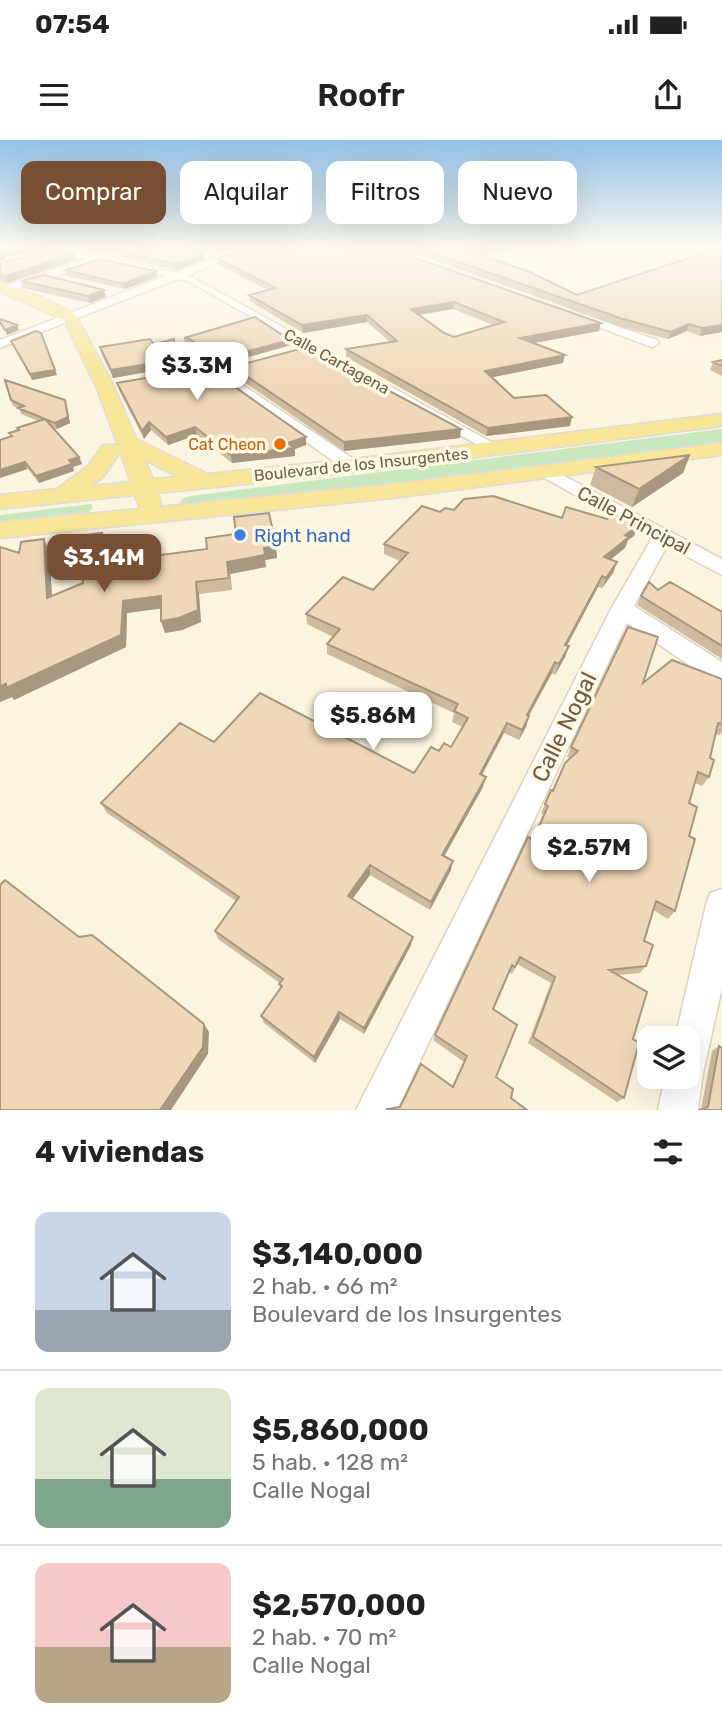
<!DOCTYPE html>
<html lang="es">
<head>
<meta charset="utf-8">
<style>
  body { margin:0; font-family:Rubik,sans-serif; background:#f2f2f2; color:#222; height:100vh; display:flex; flex-direction:column; font-size:26px; white-space:nowrap }
  * { box-sizing:border-box; margin:0 }
  p { font-size:23px; color:#767676 }
  .icon { flex:none; width:38px; height:38px; fill:none; stroke:currentColor; stroke-width:2; stroke-linecap:round; stroke-linejoin:round }
  .map { position:relative; height:970px; overflow:hidden }
  .details { display:flex; flex-direction:column; background:#fff; flex:1 }
  .details>* { flex:none }
  .hud { position:absolute; left:21px; top:21px; width:681px; height:63px; display:flex; gap:14px }
  .controls { position:absolute; left:637px; top:886px; display:grid; gap:14px }
  .controls a { display:grid; place-items:center; width:63px; height:63px; border-radius:14px; background:#fff; box-shadow:0 7px 28px #0002; font-size:35px }
  .price { position:absolute; translate:-50% -60px; padding:0 16px; border-radius:14px; background:#fff; color:#222; font-size:23px; line-height:46px; filter:drop-shadow(0 2px 4px #0008) }
  .price::after { content:''; position:absolute; left:50%; top:42px; width:21px; height:16px; margin-left:-10px; background:inherit; clip-path:polygon(0 0,100% 0,50% 100%) }
  .price.selected { background:#784f33; color:#fff }
  ul { padding:0; list-style:none }
  li { display:flex; align-items:center; gap:21px; height:175px; padding:0 35px }
  li+li { border-top:2px solid #e0e0e0 }
  li span { display:grid; place-items:center; flex:none; width:196px; height:140px; border-radius:14px; color:#555 }
  li>.icon { margin-inline-start:auto }
  span .icon { width:84px; height:84px; fill:#fffc; stroke-width:1 }
  li b { font-size:30px }
  h2 { display:flex; justify-content:space-between; align-items:center; height:84px; padding:0 35px; font-size:30px }
  .pill { padding:0 24px; border-radius:14px; background:#fff; box-shadow:0 7px 28px #0002; font-size:24px; line-height:63px }
  .pill.selected { background:#784f33; color:#fff }
  .status { display:flex; justify-content:space-between; align-items:center; height:49px; padding:0 35px; background:#fff; direction:ltr }
  .status svg { height:19px; fill:currentColor }
  header { display:flex; justify-content:space-between; align-items:center; height:91px; padding:0 35px; background:#fff; font-size:32px; font-weight:600 }
  .map>svg:first-child { display:block }
</style>
</head>
<body>
<div class="status"><b>07:54</b><svg viewBox="0 0 49 12"><path d="M0 12V9h3v3zM5 12V6h3v6zM10 12V3h3v9zM15 12V0h3v12zM26 1h20v11H26zM47 4h2v5h-2z"/></svg></div>
<header><svg class="icon" aria-label="menu" viewBox="0 0 24 24"><path d="M4 6h16M4 12h16M4 18h16"/></svg>Roofr<svg class="icon" aria-label="share" viewBox="0 0 24 24"><path d="M12 15V3M7 8l5-5 5 5M5 13v7h14v-7"/></svg></header>
<div class="map">
<svg width="722" height="970" viewBox="0 0 722 970">
  <rect width="100%" height="100%" fill="#fbf5df"/>
  <!-- green -->
  <path fill="#c8e7bf" d="M 722,289 L 722,304 L 182,368 L 178,366 L 182,359 L 190,356 Z
    M 91,364 L 93,368 L 88,372 L 0,381 L 0,375 Z"/>
  <g fill="none" stroke-linecap="round" stroke-linejoin="round">
    <defs>
      <path id="minor" d="M 127,107 L 140,107 L 110,118 L 176,133 L 244,107 L 256,107 L 188,135 L 504,309 L 502,312 L 490,312 L 188,141 L 178,139 L 0,208 L 0,200 L 166,136 L 100,122 L 10,151 L 2,151 L 2,147 L 88,119 L 54,115 L 26,122 L 21,119 L 23,117 L 54,109 L 70,109 L 99,116 Z
        M 573,171 L 657,200 L 659,203 L 653,207 L 649,206 L 569,176 L 567,174 Z
        M 183,205 L 358,322 L 361,326 L 358,330 L 346,330 L 178,212 L 178,206 Z
        M 547,327 L 722,419 L 722,435 L 667,406 L 634,466 L 722,522 L 722,543 L 713,541 L 627,483 L 397,970 L 356,970 L 611,469 L 652,398 L 541,336 L 538,332 Z
        M 722,749 L 722,848 L 703,933 L 698,970 L 658,970 L 665,936 L 688,936 L 688,898 L 675,898 L 706,765 L 710,753 Z"/>
      <path id="major" d="M 0,143 L 41,157 L 75,174 L 114,246 L 136,299 L 208,334 L 352,319 L 722,274 L 722,286 L 352,333 L 158,353 L 161,364 L 159,367 L 393,344 L 722,303 L 722,315 L 393,358 L 0,398 L 0,382 L 140,369 L 135,355 L 0,369 L 0,355 L 57,349 L 88,326 L 103,305 L 118,305 L 96,246 L 64,180 L 0,152 ZM 120,312 L 131,342 L 91,346 L 104,336 ZM 145,320 L 178,337 L 153,339 Z"/>
    </defs>
    <!-- minor casing -->
    <use href="#minor" stroke="#ded2bc" stroke-width="3"/>
    <!-- major casing -->
    <use href="#major" stroke="#e0dcd7" stroke-width="3"/>
    <!-- minor -->
    <use href="#minor" fill="#fff" fill-rule="evenodd"/>
    <!-- major -->
    <use href="#major" fill="#f8e699" fill-rule="evenodd"/>
  </g>
  <!-- wall -->
  <path fill="#ceba9e" fill-rule="evenodd" d="M 0,107 L 5,117 L 4,119 L 7,121 L 76,120 L 7,143 L 0,141 Z
    M 72,107 L 119,107 L 99,113 Z
    M 176,107 L 248,107 L 218,112 Z
    M 248,107 L 599,191 L 533,203 L 563,223 L 491,237 L 514,258 L 570,286 L 486,296 L 346,217 L 346,209 L 390,202 L 367,182 L 303,193 L 250,161 L 249,155 L 268,150 L 219,125 L 218,119 ZM 453,169 L 493,185 L 454,197 L 444,193 L 419,175 Z
    M 387,107 L 461,107 L 455,109 L 459,111 L 474,107 L 517,107 L 482,116 L 577,155 L 722,107 L 722,192 L 700,196 L 687,191 L 668,199 L 621,187 L 400,108 Z
    M 118,111 L 204,120 L 176,130 L 119,117 Z
    M 65,130 L 156,131 L 157,137 L 125,149 L 67,136 Z
    M 21,141 L 104,150 L 106,157 L 90,163 L 23,148 Z
    M 184,198 L 290,200 L 291,205 L 220,225 L 190,204 L 185,203 Z
    M 174,199 L 175,205 L 306,297 L 306,305 L 295,309 L 295,316 L 232,323 L 197,295 L 168,305 L 151,290 L 144,299 L 119,250 L 117,243 L 190,230 L 191,229 L 186,225 L 113,238 L 102,215 L 100,207 L 154,204 Z
    M 11,201 L 57,235 L 32,240 Z
    M 722,220 L 722,236 L 710,230 L 713,222 Z
    M 233,227 L 460,298 L 344,311 L 234,235 Z
    M 11,260 L 65,260 L 70,283 L 57,289 L 52,287 L 79,317 L 82,324 L 73,327 L 74,331 L 39,343 L 28,329 L 9,293 L 18,290 L 17,288 L 38,281 L 21,274 L 19,268 L 13,266 Z
    M 690,315 L 683,333 L 632,367 L 590,345 L 596,327 Z
    M 454,370 L 562,378 L 634,396 L 628,400 L 625,408 L 610,420 L 617,422 L 613,433 L 602,448 L 598,447 L 567,505 L 569,506 L 565,517 L 555,535 L 552,533 L 529,576 L 526,587 L 519,600 L 504,593 L 482,635 L 483,647 L 444,716 L 451,730 L 430,770 L 370,735 L 352,759 L 411,805 L 364,894 L 340,879 L 315,923 L 264,883 L 261,876 L 280,848 L 279,844 L 280,843 L 218,799 L 215,791 L 236,761 L 107,673 L 101,663 L 214,602 L 414,633 L 439,611 L 451,607 L 463,587 L 452,582 L 454,573 L 327,514 L 327,504 L 333,497 L 307,484 L 306,474 L 373,450 L 400,421 L 384,414 L 384,404 L 440,372 Z
    M 44,399 L 49,411 L 52,456 L 83,443 L 106,405 L 106,408 L 126,405 L 130,416 L 161,415 L 276,406 L 277,418 L 265,420 L 266,427 L 230,434 L 232,450 L 199,454 L 201,482 L 182,490 L 165,493 L 161,481 L 161,468 L 127,473 L 126,507 L 14,560 L 12,557 L 0,562 L 0,407 L 19,413 Z
    M 658,450 L 722,472 L 722,519 L 637,465 L 641,456 Z
    M 722,539 L 722,592 L 720,595 L 716,594 L 710,618 L 709,637 L 702,646 L 695,643 L 689,663 L 689,696 L 675,771 L 668,779 L 653,770 L 644,801 L 646,826 L 640,833 L 618,835 L 633,899 L 624,958 L 617,962 L 528,903 L 551,843 L 517,824 L 512,834 L 509,832 L 493,869 L 496,937 L 400,967 L 453,947 L 464,922 L 433,900 L 435,895 L 533,700 L 544,675 L 541,673 L 551,650 L 553,651 L 570,618 L 567,617 L 571,607 L 643,543 Z
    M 719,906 L 722,970 L 698,970 L 701,969 L 712,911 Z"/>
  <!-- shaded-wall -->
  <path fill="#a79781" d="M 24,107 L 52,107 L 5,117 L 1,122 L 0,115 L 3,111 Z
    M 97,107 L 119,107 L 99,113 Z
    M 218,107 L 248,107 L 218,112 Z
    M 494,107 L 517,107 L 471,119 L 471,112 Z
    M 203,113 L 204,120 L 176,130 L 175,124 Z
    M 74,114 L 76,120 L 7,143 L 5,136 Z
    M 156,131 L 157,137 L 125,149 L 123,144 Z
    M 104,150 L 106,157 L 90,163 L 88,156 Z
    M 454,162 L 453,169 L 411,176 L 411,169 Z
    M 367,175 L 367,182 L 303,193 L 302,185 Z
    M 601,183 L 599,191 L 518,206 L 520,198 Z
    M 689,184 L 687,191 L 668,199 L 671,192 Z
    M 17,185 L 19,190 L 7,195 L 5,190 Z
    M 722,185 L 722,192 L 700,196 L 702,188 Z
    M 290,200 L 291,205 L 220,225 L 219,219 Z
    M 565,215 L 563,223 L 484,239 L 485,231 Z
    M 184,218 L 186,225 L 113,238 L 111,230 Z
    M 55,230 L 57,235 L 32,240 L 30,234 Z
    M 65,260 L 70,283 L 57,289 L 55,283 Z
    M 572,277 L 570,286 L 486,296 L 488,288 Z
    M 149,282 L 151,290 L 144,299 L 142,291 Z
    M 195,287 L 197,295 L 168,305 L 166,297 Z
    M 461,289 L 460,298 L 344,311 L 344,302 Z
    M 306,297 L 306,305 L 295,309 L 295,316 L 232,323 L 231,315 L 288,303 Z
    M 690,315 L 683,333 L 632,367 L 639,349 Z
    M 79,317 L 82,324 L 73,327 L 74,331 L 39,343 L 36,336 L 69,320 Z
    M 25,322 L 28,329 L 0,338 L 0,330 Z
    M 638,386 L 634,396 L 628,400 L 625,408 L 600,428 L 604,417 L 625,395 Z
    M 102,393 L 106,405 L 105,421 L 101,409 Z
    M 44,399 L 49,411 L 53,470 L 47,458 Z
    M 126,405 L 130,417 L 114,418 Z
    M 276,406 L 277,418 L 265,420 L 266,427 L 230,434 L 232,450 L 227,422 L 264,408 Z
    M 617,422 L 613,433 L 602,448 L 606,438 Z
    M 602,436 L 598,447 L 562,515 L 565,505 Z
    M 196,442 L 199,454 L 201,482 L 182,490 L 165,493 L 161,481 Z
    M 161,456 L 165,468 L 127,473 L 126,507 L 14,560 L 12,557 L 0,562 L 0,546 L 123,461 Z
    M 569,506 L 565,517 L 555,535 L 559,524 Z
    M 555,522 L 552,533 L 523,585 L 527,575 Z
    M 529,576 L 526,587 L 519,600 L 522,590 Z
    M 507,583 L 504,593 L 477,644 L 480,634 Z
    M 486,637 L 483,647 L 440,724 L 442,715 Z
    M 453,721 L 451,730 L 430,770 L 431,762 Z
    M 370,725 L 370,735 L 348,765 L 348,756 Z
    M 413,797 L 411,805 L 364,894 L 364,888 Z
    M 339,872 L 340,879 L 315,923 L 314,917 Z
    M 204,884 L 209,892 L 208,914 L 171,970 L 160,970 Z"/>
  <!-- building -->
  <path fill="#efd8b8" stroke="#a79781" stroke-width="2" fill-rule="evenodd" d="M 0,107 L 24,107 L 3,111 L 0,115 Z
    M 130,107 L 176,107 L 203,113 L 175,124 L 118,111 Z
    M 248,107 L 376,107 L 393,110 L 601,183 L 520,198 L 565,215 L 485,231 L 514,258 L 546,255 L 572,277 L 488,288 L 346,209 L 397,201 L 367,175 L 302,185 L 249,155 L 276,148 L 218,119 ZM 454,162 L 504,182 L 454,197 L 444,193 L 411,169 Z
    M 415,107 L 451,107 L 459,111 L 474,107 L 494,107 L 471,112 L 530,132 L 577,155 L 722,107 L 722,185 L 702,188 L 689,184 L 671,192 L 623,179 Z
    M 52,111 L 74,114 L 5,136 L 0,135 L 0,117 L 7,121 Z
    M 99,119 L 156,131 L 123,144 L 65,130 Z
    M 44,135 L 104,150 L 88,156 L 21,141 Z
    M 255,177 L 290,200 L 219,219 L 188,198 L 184,198 Z
    M 0,179 L 17,185 L 5,190 L 0,182 Z
    M 36,191 L 41,193 L 55,230 L 30,234 L 11,201 Z
    M 150,199 L 154,204 L 174,199 L 174,204 L 306,297 L 288,303 L 294,308 L 231,315 L 195,287 L 166,297 L 149,282 L 142,291 L 117,243 L 190,230 L 194,224 L 184,218 L 111,230 L 100,207 Z
    M 307,207 L 461,289 L 344,302 L 233,227 Z
    M 722,220 L 722,226 L 713,222 Z
    M 5,240 L 65,260 L 68,277 L 55,283 L 18,268 L 24,266 L 11,260 Z
    M 45,279 L 79,317 L 69,320 L 72,324 L 36,336 L 25,322 L 0,330 L 0,300 L 12,296 L 9,293 L 19,290 L 17,288 Z
    M 690,315 L 639,349 L 596,327 Z
    M 493,356 L 562,378 L 566,367 L 607,379 L 613,374 L 638,386 L 625,395 L 629,397 L 604,417 L 617,422 L 606,438 L 602,436 L 565,505 L 569,506 L 559,524 L 555,522 L 527,575 L 529,576 L 522,590 L 507,583 L 480,634 L 486,637 L 442,715 L 453,721 L 431,762 L 370,725 L 348,756 L 413,797 L 364,888 L 339,872 L 314,917 L 261,876 L 282,846 L 279,844 L 283,839 L 215,791 L 239,757 L 101,663 L 180,583 L 214,602 L 260,553 L 414,633 L 431,607 L 439,611 L 444,603 L 451,607 L 468,578 L 454,571 L 458,564 L 327,504 L 340,489 L 306,474 L 343,437 L 373,450 L 408,413 L 384,404 L 422,366 L 440,372 L 445,368 L 454,370 L 464,359 Z
    M 269,373 L 276,406 L 264,408 L 265,415 L 227,422 L 229,438 L 196,442 L 198,470 L 179,478 L 161,481 L 161,456 L 123,461 L 121,495 L 6,548 L 6,544 L 0,546 L 0,407 L 19,413 L 21,402 L 44,399 L 47,458 L 83,443 L 78,396 L 102,393 L 101,409 L 126,405 L 114,418 L 158,413 L 161,415 L 207,409 L 206,398 L 236,394 L 234,377 Z
    M 649,442 L 658,450 L 670,442 L 722,472 L 722,506 L 641,456 Z
    M 628,487 L 658,497 L 643,543 L 672,520 L 722,539 L 722,584 L 718,583 L 710,618 L 714,620 L 709,637 L 698,632 L 689,663 L 697,667 L 689,696 L 695,699 L 675,771 L 656,761 L 644,801 L 653,805 L 646,826 L 609,830 L 647,852 L 633,899 L 639,903 L 624,958 L 533,897 L 555,837 L 520,817 L 515,827 L 512,825 L 493,869 L 517,885 L 496,937 L 513,949 L 511,958 L 527,970 L 387,970 L 387,969 L 400,967 L 421,924 L 453,947 L 467,916 L 435,895 L 528,697 L 533,700 L 548,666 L 545,664 L 551,650 L 553,651 L 565,623 L 578,611 L 571,607 Z
    M 5,740 L 79,797 L 92,795 L 204,884 L 203,907 L 160,970 L 0,970 L 0,745 Z
    M 719,906 L 722,908 L 722,970 L 699,970 L 708,967 Z"/>
  <!-- sky -->
  <linearGradient id="sky" x2="0" y2="1"><stop stop-color="#93c1e6"/><stop offset="0.44" stop-color="#fdfaf1"/><stop offset="1" stop-color="#fdfaf1" stop-opacity="0"/></linearGradient>
  <rect width="722" height="243" fill="url(#sky)"/>
  <!-- markers -->
  <circle fill="#e8710a" stroke="#fef9e5" stroke-width="2.5" cx="280" cy="304" r="7"/>
  <circle fill="#3f7fe0" stroke="#fef9e5" stroke-width="2.5" cx="240" cy="395" r="7"/>
  <g text-anchor="middle" stroke-width="7" stroke-linejoin="round" paint-order="stroke">
    <!-- far-street labels -->
    <g font-size="16" fill="#705e48" stroke="#fef9e5">
      <text transform="translate(337 221) rotate(29)" y="6">Calle Cartagena</text>
      <text transform="translate(361 324) rotate(-6)" y="6">Boulevard de los Insurgentes</text>
    </g>
    <!-- far-food labels -->
    <g font-size="16" fill="#c56008" stroke="#fef9e5" text-anchor="end">
      <text x="266" y="310">Cat Cheon</text>
    </g>
    <!-- street labels -->
    <g font-size="19" fill="#705e48" stroke="#fef9e5">
      <text transform="translate(634 380) rotate(28)" y="7">Calle Principal</text>
    </g>
    <!-- shop labels -->
    <g font-size="19" fill="#366cbe" stroke="#fef9e5" text-anchor="start">
      <text x="254" y="402">Right hand</text>
    </g>
    <!-- near-street labels -->
    <g font-size="23" fill="#705e48" stroke="#fef9e5">
      <text transform="translate(564 587) rotate(-64)" y="8">Calle Nogal</text>
    </g>
  </g>
</svg>
<div class="controls">
<a><svg class="icon" aria-label="layers" viewBox="0 0 24 24"><path d="M12 4l9 5-9 5-9-5zM3 14l9 5 9-5"/></svg></a>
</div>
<b class="price" style="left:197px;top:262px">$3.3M</b>
<b class="price selected" style="left:104px;top:454px">$3.14M</b>
<b class="price" style="left:373px;top:612px">$5.86M</b>
<b class="price" style="left:589px;top:744px">$2.57M</b>
<div class="hud">
<a class="pill selected">Comprar</a>
<a class="pill">Alquilar</a>
<a class="pill">Filtros</a>
<a class="pill">Nuevo</a>
</div>
</div>
<section class="details">
<h2>4 viviendas<svg class="icon" aria-label="filters" viewBox="0 0 24 24"><path d="M4 7h16M4 17h16"/><circle cx="9" cy="7" r="2"/><circle cx="15" cy="17" r="2"/></svg></h2>
<ul>
<li><span style="background:linear-gradient(#c9d6e8 70%,#9aa5b1 0)"><svg class="icon" aria-label="home" viewBox="0 0 24 24"><path d="M3 11l9-7 9 7M6 9v11h12V9"/></svg></span><div><b>$3,140,000</b><p>2 hab. · 66 m²</p><p>Boulevard de los Insurgentes</p></div></li>
<li><span style="background:linear-gradient(#dfe7d0 65%,#7fa58c 0)"><svg class="icon" aria-label="home" viewBox="0 0 24 24"><path d="M3 11l9-7 9 7M6 9v11h12V9"/></svg></span><div><b>$5,860,000</b><p>5 hab. · 128 m²</p><p>Calle Nogal</p></div></li>
<li><span style="background:linear-gradient(#f6c9c9 60%,#b9a48a 0)"><svg class="icon" aria-label="home" viewBox="0 0 24 24"><path d="M3 11l9-7 9 7M6 9v11h12V9"/></svg></span><div><b>$2,570,000</b><p>2 hab. · 70 m²</p><p>Calle Nogal</p></div></li>
</ul>
</section>
</body>
</html>
